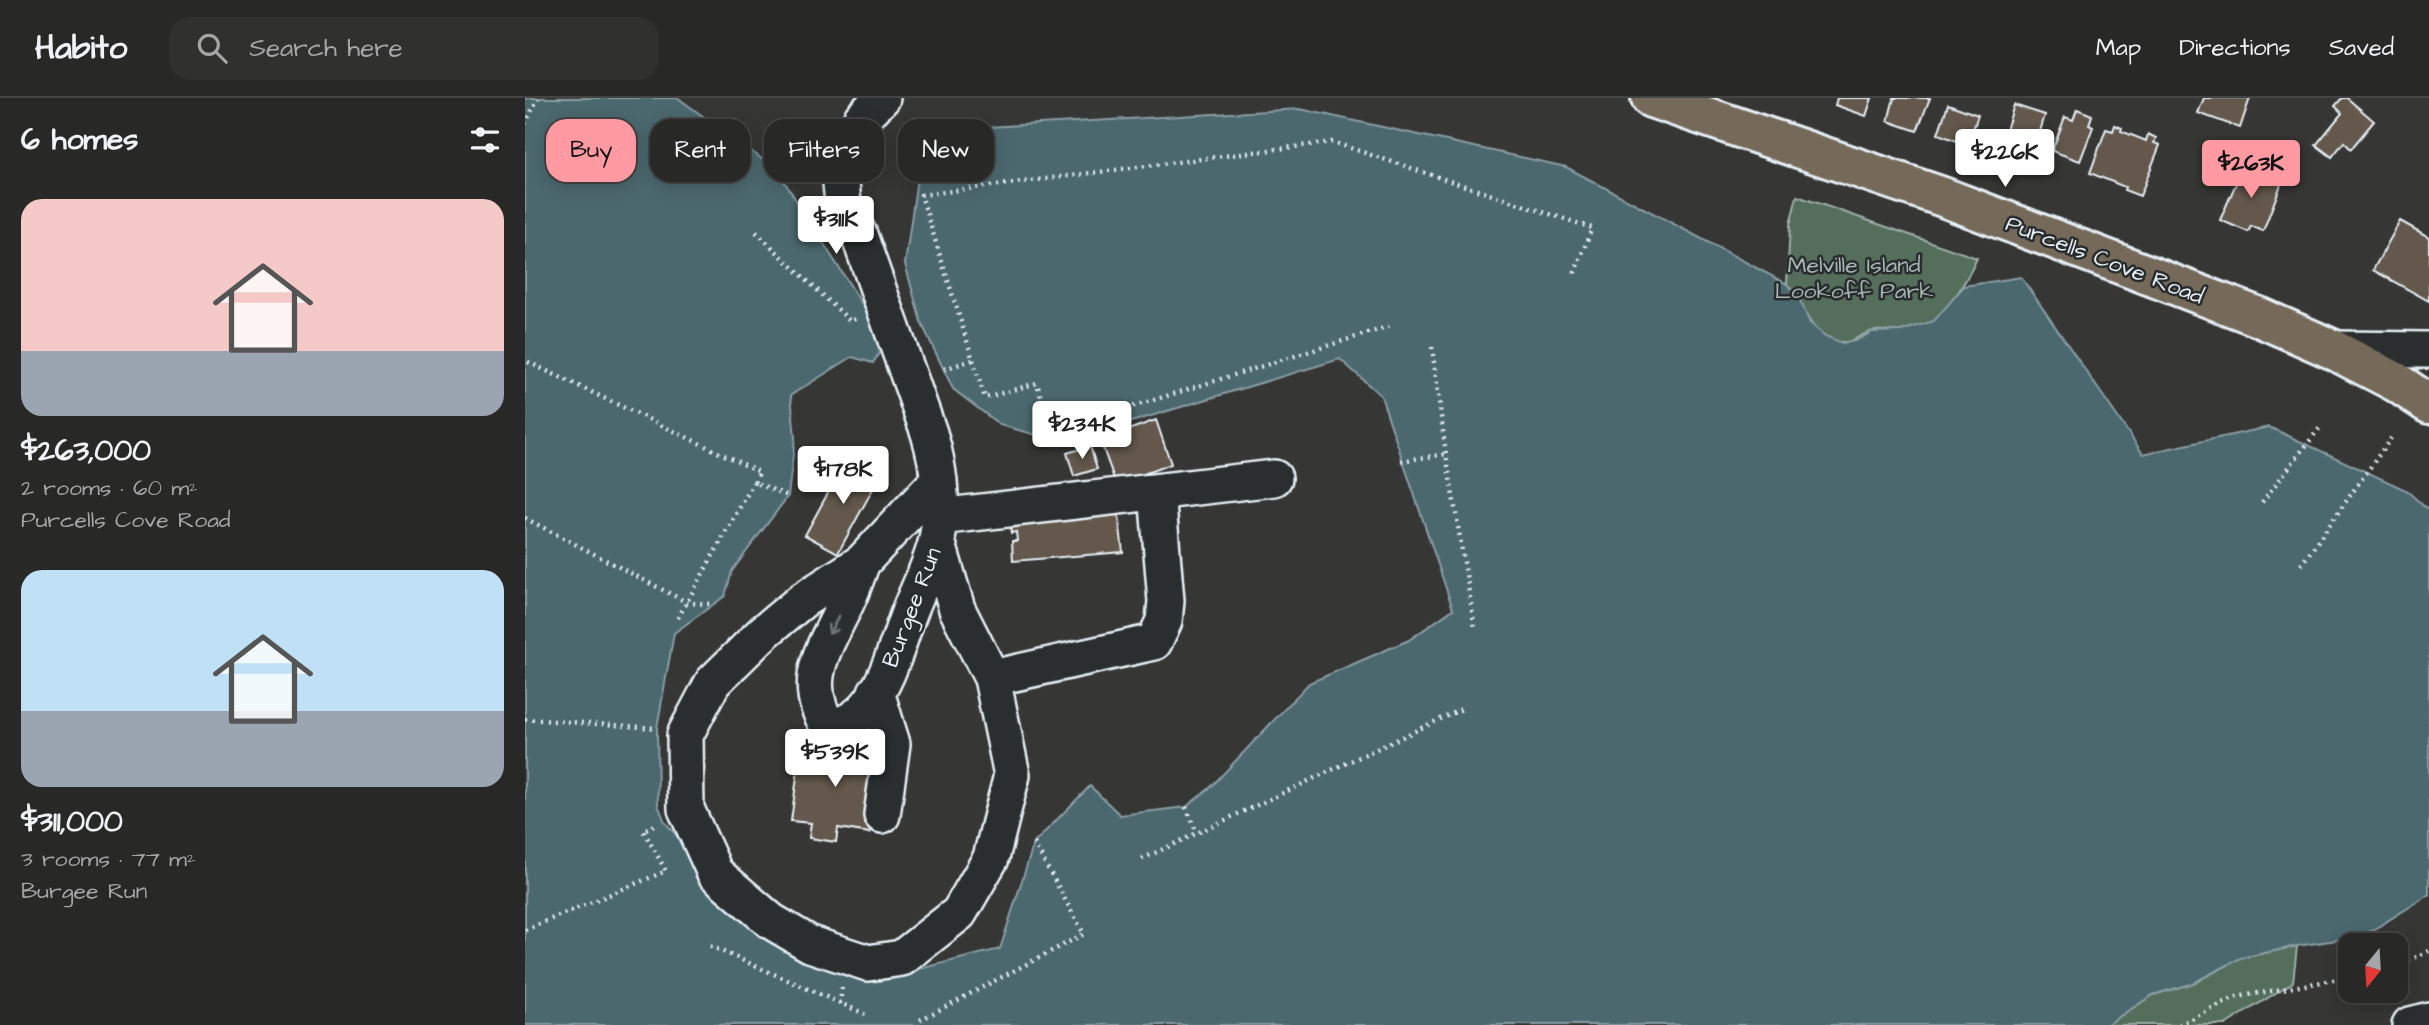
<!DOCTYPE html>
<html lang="en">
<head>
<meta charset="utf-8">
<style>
  body { margin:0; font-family:"Architects Daughter",sans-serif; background:#30302f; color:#f1f3f6; height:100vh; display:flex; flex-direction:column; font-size:26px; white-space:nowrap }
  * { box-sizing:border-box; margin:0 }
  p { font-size:23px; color:#a5a6a7 }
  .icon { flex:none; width:38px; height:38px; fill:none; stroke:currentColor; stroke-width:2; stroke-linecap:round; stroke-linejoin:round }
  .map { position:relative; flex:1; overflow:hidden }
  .side { display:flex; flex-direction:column; background:#282827; width:525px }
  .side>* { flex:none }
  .banner { position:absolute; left:21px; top:21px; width:665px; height:63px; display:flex; gap:14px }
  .needle { width:46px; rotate:198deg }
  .fabs { position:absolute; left:1813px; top:835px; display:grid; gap:14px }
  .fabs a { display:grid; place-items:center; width:70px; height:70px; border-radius:14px; background:#282827; box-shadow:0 4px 18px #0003,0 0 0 2px #444; font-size:35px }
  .price { position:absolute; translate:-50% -60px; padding:0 16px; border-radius:7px; background:#fff; color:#222; font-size:23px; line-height:46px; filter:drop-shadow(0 2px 4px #0008) }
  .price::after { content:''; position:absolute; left:50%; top:42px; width:21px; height:16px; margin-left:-10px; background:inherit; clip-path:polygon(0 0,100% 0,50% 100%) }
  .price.active { background:#ff9aa2; color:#111 }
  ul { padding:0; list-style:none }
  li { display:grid; align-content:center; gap:14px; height:371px; padding:0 21px }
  li span { display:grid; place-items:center; height:217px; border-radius:21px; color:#555 }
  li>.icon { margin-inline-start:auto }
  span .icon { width:126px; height:126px; fill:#fffc; stroke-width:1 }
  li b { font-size:30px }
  h2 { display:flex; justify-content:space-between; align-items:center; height:84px; padding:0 21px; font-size:30px }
  .chip { padding:0 24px; border-radius:21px; background:#282827; box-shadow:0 4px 18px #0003,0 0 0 2px #444; font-size:24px; line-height:63px }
  .chip.active { background:#ff9aa2; color:#111 }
  header { display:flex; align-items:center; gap:42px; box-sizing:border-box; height:98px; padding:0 35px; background:#282827; border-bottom:2px solid #444 }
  header strong { font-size:33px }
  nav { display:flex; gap:38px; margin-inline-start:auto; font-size:24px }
  .search { width:490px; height:63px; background:#30302f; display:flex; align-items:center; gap:18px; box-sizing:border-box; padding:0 24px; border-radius:21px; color:#a5a6a7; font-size:26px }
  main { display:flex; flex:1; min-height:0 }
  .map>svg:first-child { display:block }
</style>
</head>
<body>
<header>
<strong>Habito</strong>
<div class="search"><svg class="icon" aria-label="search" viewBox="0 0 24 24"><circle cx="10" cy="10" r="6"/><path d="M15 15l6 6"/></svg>Search here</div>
<nav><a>Map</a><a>Directions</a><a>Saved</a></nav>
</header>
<main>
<section class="side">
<h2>6 homes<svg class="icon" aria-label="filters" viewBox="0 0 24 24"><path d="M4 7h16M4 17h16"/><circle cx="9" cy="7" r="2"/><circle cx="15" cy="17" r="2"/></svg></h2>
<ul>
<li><span style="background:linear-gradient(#f6c9c9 70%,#9aa5b1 0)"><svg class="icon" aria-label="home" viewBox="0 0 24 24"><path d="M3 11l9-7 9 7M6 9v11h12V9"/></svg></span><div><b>$263,000</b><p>2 rooms · 60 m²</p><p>Purcells Cove Road</p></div></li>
<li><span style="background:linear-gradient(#bfe0f5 65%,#9aa5b1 0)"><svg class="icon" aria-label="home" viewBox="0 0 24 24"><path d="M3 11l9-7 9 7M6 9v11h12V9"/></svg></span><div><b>$311,000</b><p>3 rooms · 77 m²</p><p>Burgee Run</p></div></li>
</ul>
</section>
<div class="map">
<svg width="1904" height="927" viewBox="0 0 1904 927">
  <rect width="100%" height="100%" fill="#363634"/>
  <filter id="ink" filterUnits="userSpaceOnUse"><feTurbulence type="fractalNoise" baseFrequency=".0143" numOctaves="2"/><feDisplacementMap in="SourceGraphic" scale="14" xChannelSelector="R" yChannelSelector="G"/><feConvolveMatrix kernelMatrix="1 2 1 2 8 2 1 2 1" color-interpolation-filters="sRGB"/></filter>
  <g filter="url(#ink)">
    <!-- green -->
    <path fill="#556e5c" stroke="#9eb0aa" stroke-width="2" d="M 1272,98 L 1452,160 C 1444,178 1425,211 1409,223 C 1401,228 1387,231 1378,233 C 1368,234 1355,231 1345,234 C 1326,241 1322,251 1300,238 C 1280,226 1278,204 1262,186 L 1265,127 Z
      M 1772,848 L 1768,884 L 1700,927 L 1581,927 L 1628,897 L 1668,885 L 1716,860 Z"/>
    <!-- water -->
    <path fill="#4b676e" stroke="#8a9ea5" stroke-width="2" d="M 0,0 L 153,0 L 252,72 L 342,214 L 356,252 L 348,265 L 327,259 L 266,297 L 270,340 L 263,398 L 207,473 L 200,498 L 149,535 L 132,630 L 133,707 L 140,724 L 218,815 L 319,877 L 366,878 L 475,851 L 509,745 L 565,688 L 595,717 L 661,709 L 685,690 L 784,585 L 884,542 L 928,511 L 856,298 L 815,261 L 573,334 L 519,339 L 475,327 L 428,291 L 396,224 L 380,166 L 392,80 L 404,53 L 463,29 L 775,11 L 1041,69 L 1262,186 L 1273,198 L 1285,225 L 1300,238 L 1317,245 L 1330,243 L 1347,234 L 1376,233 L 1409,223 L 1439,188 L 1496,179 L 1618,356 L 1744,329 L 1881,392 L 1904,413 L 1904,797 L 1838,838 L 1772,848 L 1716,860 L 1668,885 L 1628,897 L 1581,927 L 0,927 Z"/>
    <!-- building -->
    <path fill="#64594b" stroke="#e8f1f8" stroke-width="2" d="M 1312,0 L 1347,0 L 1341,18 L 1310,7 Z
      M 1369,0 L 1405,0 L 1392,33 L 1363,23 Z
      M 1679,0 L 1725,0 L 1715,30 L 1673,15 Z
      M 1817,0 L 1822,0 L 1849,23 L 1826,51 L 1819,44 L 1807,59 L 1791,47 L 1817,15 L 1810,8 Z
      M 1423,6 L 1453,17 L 1443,47 L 1413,36 Z
      M 1489,7 L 1520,17 L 1504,70 L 1472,60 Z
      M 1552,11 L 1567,17 L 1564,27 L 1568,29 L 1555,63 L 1527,53 L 1540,19 L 1548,22 Z
      M 1590,27 L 1597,30 L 1596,33 L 1621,43 L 1623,36 L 1631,40 L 1629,45 L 1635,47 L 1615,98 L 1599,92 L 1600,89 L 1565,75 L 1581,31 L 1588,33 Z
      M 1719,67 L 1757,84 L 1738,133 L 1726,128 L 1723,134 L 1695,122 Z
      M 1875,123 L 1904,139 L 1904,203 L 1848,172 Z
      M 631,322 L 646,366 L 591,386 L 575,342 Z
      M 565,348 L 572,371 L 549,378 L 542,355 Z
      M 322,360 L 355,378 L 313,455 L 280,437 Z
      M 592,405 L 598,454 L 488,463 L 487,443 L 492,443 L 491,434 L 486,435 L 484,416 Z
      M 277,641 L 356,653 L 345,735 L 313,730 L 311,744 L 284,740 L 286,725 L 266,723 Z"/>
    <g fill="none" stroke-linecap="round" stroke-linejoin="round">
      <defs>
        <path id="minor" d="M 1807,251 L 1904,252
          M 414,419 L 749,380
          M 412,443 L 432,511 L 467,580 L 487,677 L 466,760 L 434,815 L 377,860 L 343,865 L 285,846 L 246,823 L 190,775 L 161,711 L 160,637 L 188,584 L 239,534 L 278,502 L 337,464 L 414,382
          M 337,464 C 331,480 326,496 318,511 C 298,552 275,586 304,629 C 356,624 369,552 385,512 C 394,489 407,465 412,441 C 419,407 414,368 404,335 L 334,137 L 318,105 L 316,85 L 323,49 L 337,20 L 357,0
          M 467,580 L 629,544 L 639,523 L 641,503 L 632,394
          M 351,594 L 367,646 L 357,717
          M 1885,927 L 1904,922"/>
        <path id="major" d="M 1126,0 L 1418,99 L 1734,219 L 1807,251 L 1871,284 L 1904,306"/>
      </defs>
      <!-- minor casing -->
      <use href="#minor" stroke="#e8f1f8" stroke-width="40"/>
      <!-- major casing -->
      <use href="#major" stroke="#e8f1f8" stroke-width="44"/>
      <!-- path -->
      <path stroke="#e8f1f8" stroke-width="4.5" stroke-dasharray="2 5" stroke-linecap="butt" d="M 0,26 L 13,0
        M 231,134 L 325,223 L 332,220
        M 907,249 L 921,356 L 950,530
        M 448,262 L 460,300 L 512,285 L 526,334 L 866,228
        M 3,264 L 235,374 L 229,384 L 263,398
        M 419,271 L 448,262 L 396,97 L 807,44 L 1067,130 L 1048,179
        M 876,363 L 921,356
        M 1737,404 L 1797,327
        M 0,420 L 163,505 L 188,506
        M 1776,467 L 1866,340
        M 153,520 L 229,384
        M 0,621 L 131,630
        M 661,709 L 672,735
        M 617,761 L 939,610
        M 0,832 L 141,773 L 118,732 L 133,726
        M 185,848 L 340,916
        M 1871,869 L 1904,853
        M 315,906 L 317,889
        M 395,922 L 559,836 L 509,745
        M 1654,927 L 1712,899 L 1825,879"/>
      <!-- minor -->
      <use href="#minor" stroke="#2a2d2e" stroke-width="35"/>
      <!-- major -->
      <use href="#major" stroke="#746a5a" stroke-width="38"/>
    </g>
    <!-- one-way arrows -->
    <defs><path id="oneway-shaft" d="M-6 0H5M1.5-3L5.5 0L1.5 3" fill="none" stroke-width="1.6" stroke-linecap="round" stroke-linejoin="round" transform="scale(1.75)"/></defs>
    <use stroke="#6c7275" href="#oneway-shaft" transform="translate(309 527) rotate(118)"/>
  </g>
  <g text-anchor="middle" stroke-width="5" stroke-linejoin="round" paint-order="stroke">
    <!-- street labels -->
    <g font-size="23" fill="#e8f1f8" stroke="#2a2d2e">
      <text transform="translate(1580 161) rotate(21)" y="8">Purcells Cove Road</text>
      <text transform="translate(386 509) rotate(-69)" y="8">Burgee Run</text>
    </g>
    <!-- park labels -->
    <g font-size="23" fill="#a6b6b2" stroke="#2a2d2e">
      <text x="1329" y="174">Melville Island<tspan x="1329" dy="26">Lookoff Park</tspan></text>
    </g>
  </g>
</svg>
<div class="fabs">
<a><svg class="needle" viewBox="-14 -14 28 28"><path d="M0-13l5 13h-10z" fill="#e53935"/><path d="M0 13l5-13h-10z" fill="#a5a6a7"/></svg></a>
</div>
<b class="price" style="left:1480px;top:91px">$226K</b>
<b class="price active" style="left:1726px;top:102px">$263K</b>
<b class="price" style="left:311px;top:158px">$311K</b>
<b class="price" style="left:557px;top:363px">$234K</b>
<b class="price" style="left:318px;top:408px">$178K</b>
<b class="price" style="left:310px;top:691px">$539K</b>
<div class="banner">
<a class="chip active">Buy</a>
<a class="chip">Rent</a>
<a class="chip">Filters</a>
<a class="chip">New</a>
</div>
</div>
</main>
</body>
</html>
